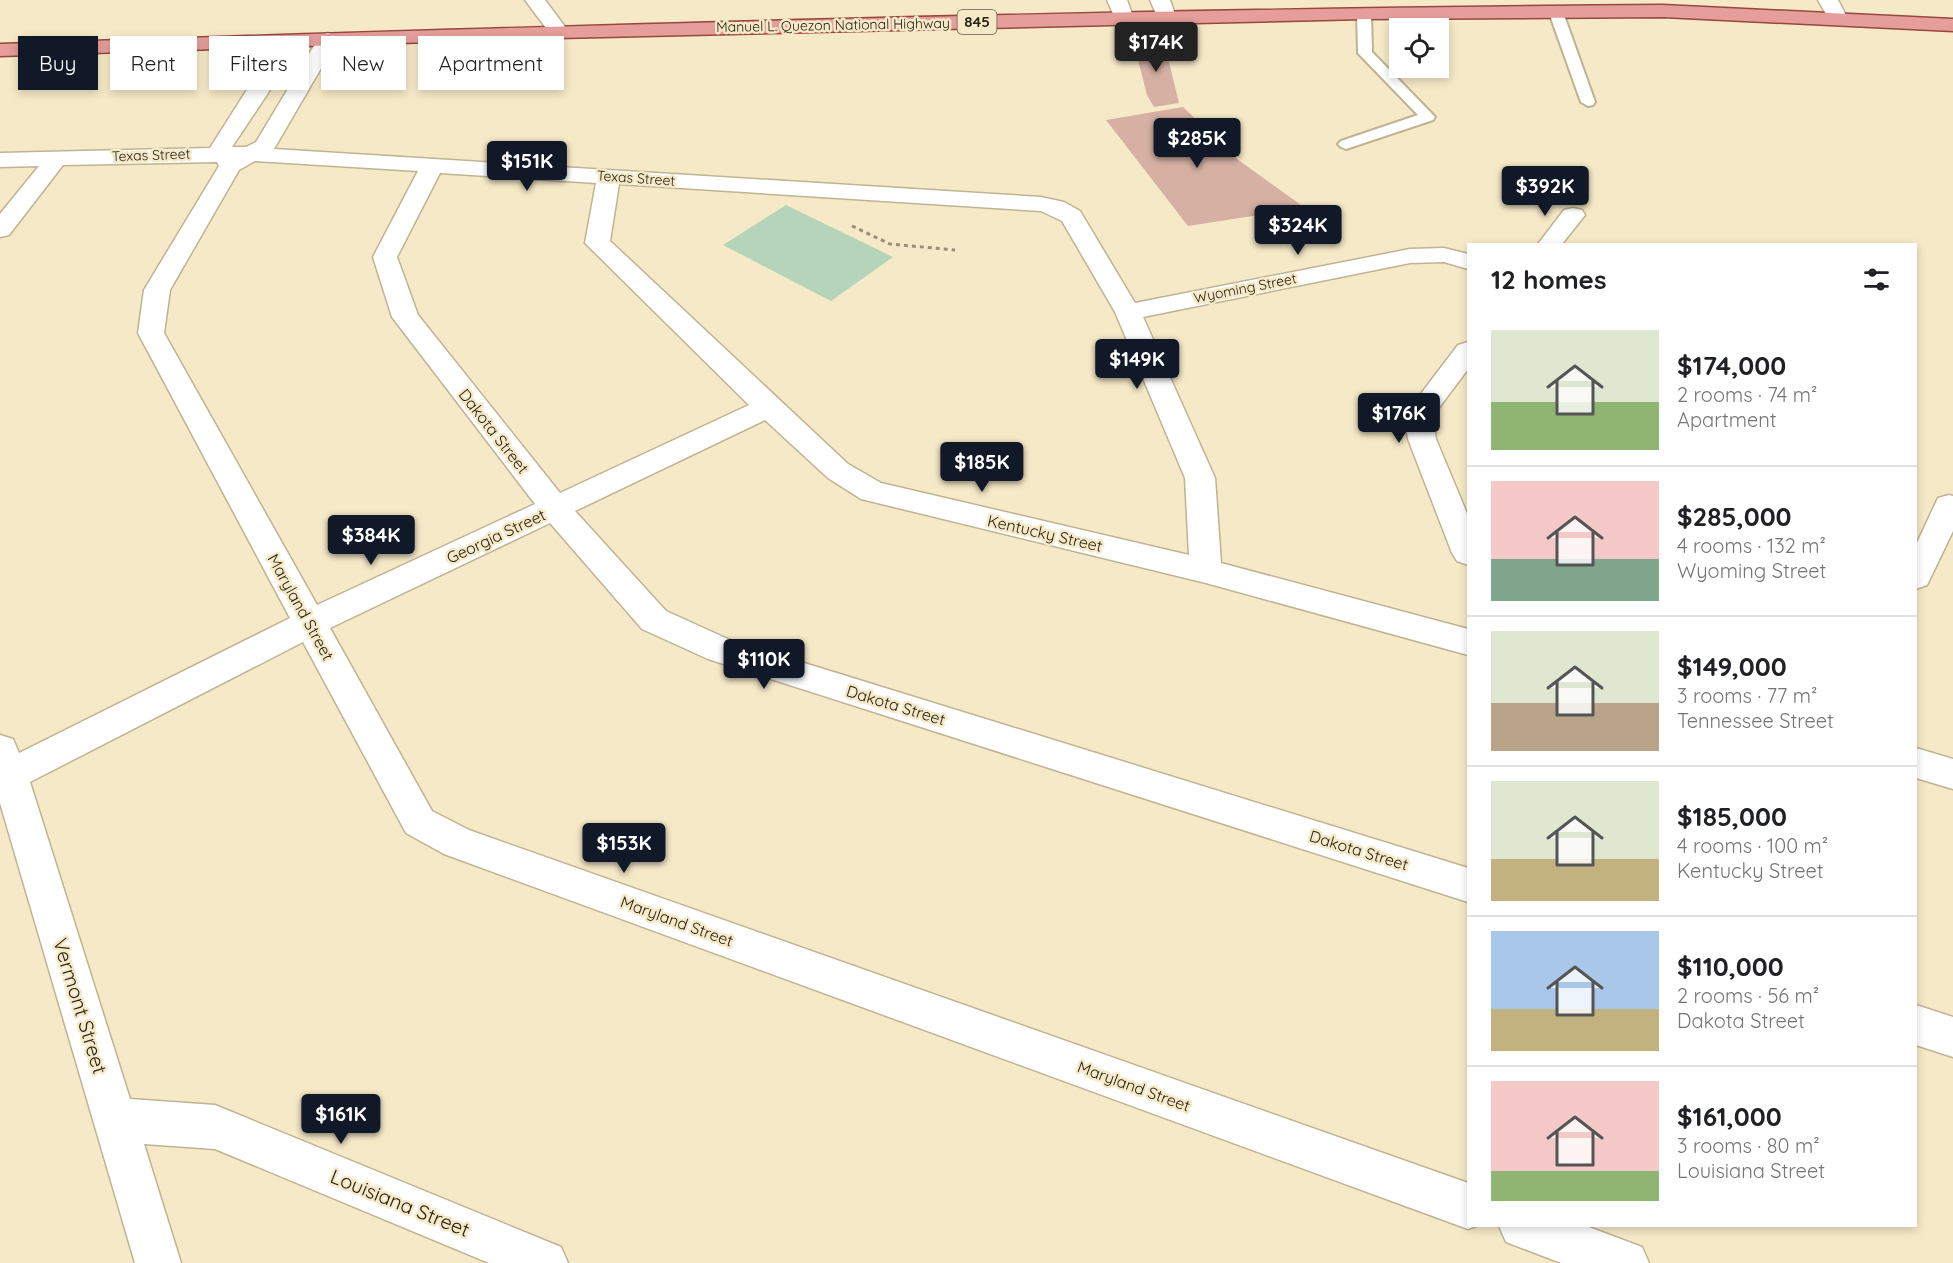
<!DOCTYPE html>
<html lang="en">
<head>
<meta charset="utf-8">
<style>
  body { margin:0; font-family:Quicksand,sans-serif; background:#f6f6f6; color:#202124; height:100vh; display:flex; flex-direction:column; font-size:22px; white-space:nowrap }
  * { box-sizing:border-box; margin:0 }
  p { font-size:20px; color:#757577 }
  .icon { flex:none; width:33px; height:33px; fill:none; stroke:currentColor; stroke-width:2; stroke-linecap:round; stroke-linejoin:round }
  .map { position:relative; flex:1; overflow:hidden }
  .sheet { position:absolute; left:1467px; top:243px; width:450px; height:984px; display:flex; flex-direction:column; background:#fff; border-radius:0px; box-shadow:0 3px 9px #0003 }
  .sheet>* { flex:none }
  .hud { position:absolute; left:18px; top:36px; width:570px; height:54px; display:flex; gap:12px }
  .tools { position:absolute; left:1389px; top:18px; display:grid; gap:12px }
  .tools a { display:grid; place-items:center; width:60px; height:60px; border-radius:0px; background:#fff; box-shadow:0 3px 9px #0003; font-size:30px }
  .price { position:absolute; translate:-50% -51px; padding:0 14px; border-radius:6px; background:#111827; color:#fff; font-size:20px; line-height:39px; filter:drop-shadow(0 2px 3px #0008) }
  .price::after { content:''; position:absolute; left:50%; top:36px; width:18px; height:14px; margin-left:-9px; background:inherit; clip-path:polygon(0 0,100% 0,50% 100%) }
  .price.active { background:#222; color:#fff }
  ul { padding:0; list-style:none }
  li { display:flex; align-items:center; gap:18px; height:150px; padding:0 24px }
  li+li { border-top:2px solid #e0e0e0 }
  li span { display:grid; place-items:center; flex:none; width:168px; height:120px; border-radius:0px; color:#555 }
  li>.icon { margin-inline-start:auto }
  span .icon { width:72px; height:72px; fill:#fffc; stroke-width:1 }
  li b { font-size:26px }
  h2 { display:flex; justify-content:space-between; align-items:center; height:72px; padding:0 24px; font-size:26px }
  .chip { padding:0 21px; border-radius:0px; background:#fff; box-shadow:0 3px 9px #0003; font-size:21px; line-height:54px }
  .chip.active { background:#111827; color:#fff }
  .map>svg:first-child { display:block }
</style>
</head>
<body>
<div class="map">
<svg width="1953" height="1263" viewBox="0 0 1953 1263">
  <rect width="100%" height="100%" fill="#f6e9c7"/>
  <!-- green -->
  <path fill="#b5d4b9" d="M 786,205 L 893,257 L 831,301 L 723,245 Z"/>
  <!-- building -->
  <path fill="#d5b0a3" d="M 1133,40 L 1164,42 L 1179,103 L 1154,107 L 1147,95 Z
    M 1183,107 L 1237,159 L 1305,208 L 1188,226 L 1106,120 Z"/>
  <g fill="none" stroke-linecap="round" stroke-linejoin="round">
    <defs>
      <path id="service" d="M 1553,7 L 1558,8 L 1565,18 L 1595,102 L 1593,105 L 1588,106 L 1581,102 L 1551,18 L 1546,11 Z
        M 1364,9 L 1371,13 L 1372,52 L 1435,117 L 1433,120 L 1346,149 L 1341,147 L 1338,144 L 1341,141 L 1418,115 L 1358,53 L 1357,13 Z"/>
      <path id="minor" d="M 1818,0 L 1838,0 L 1848,19 L 1845,23 L 1831,23 Z
        M 328,33 L 335,35 L 338,39 L 274,149 L 1041,197 L 1064,202 L 1080,211 L 1135,303 L 1410,249 L 1444,248 L 1468,254 L 1468,269 L 1444,262 L 1410,263 L 1143,317 L 1215,478 L 1221,563 L 1468,629 L 1468,655 L 1206,583 L 861,499 L 828,478 L 765,420 L 575,511 L 666,611 L 730,640 L 1468,868 L 1468,902 L 708,659 L 642,629 L 550,523 L 330,628 L 432,811 L 469,830 L 1468,1183 L 1468,1226 L 1476,1226 L 1468,1229 L 444,854 L 406,833 L 303,642 L 30,782 L 130,1099 L 215,1105 L 561,1247 L 568,1263 L 489,1263 L 215,1149 L 144,1144 L 181,1263 L 135,1263 L 0,803 L 0,735 L 13,739 L 19,753 L 290,618 L 138,333 L 144,290 L 219,166 L 217,162 L 63,165 L 9,235 L 0,237 L 0,214 L 39,166 L 0,167 L 0,153 L 210,148 L 281,36 L 295,36 L 298,40 L 268,93 L 232,147 L 246,147 L 256,142 L 318,39 L 321,35 ZM 255,161 L 418,171 L 373,257 L 392,317 L 535,504 L 317,605 L 164,333 L 170,290 L 239,170 ZM 440,173 L 596,183 L 585,243 L 749,405 L 560,493 L 418,315 L 397,257 ZM 619,184 L 1041,211 L 1062,221 L 1115,312 L 1185,478 L 1189,555 L 881,483 L 848,464 L 610,241 Z
        M 1573,208 L 1582,210 L 1585,215 L 1562,244 L 1538,244 L 1564,210 Z
        M 1468,342 L 1468,369 L 1432,417 L 1436,439 L 1468,516 L 1468,565 L 1457,561 L 1452,553 L 1408,439 L 1404,416 L 1458,345 Z
        M 1949,495 L 1953,496 L 1953,531 L 1927,585 L 1916,589 L 1916,545 L 1938,498 Z
        M 1916,748 L 1953,759 L 1953,789 L 1916,778 Z
        M 1916,1005 L 1953,1017 L 1953,1057 L 1916,1045 Z
        M 1499,1226 L 1586,1226 L 1642,1247 L 1649,1263 L 1561,1263 L 1506,1242 Z"/>
      <path id="tertiary" d="M 525,0 L 545,0 L 569,32 L 566,36 L 552,36 Z
        M 1107,0 L 1127,0 L 1134,19 L 1131,23 L 1117,23 Z
        M 1150,0 L 1170,0 L 1176,17 L 1173,21 L 1159,21 Z"/>
      <path id="primary" d="M 1663,5 L 1953,19 L 1953,31 L 1663,17 L 1364,19 L 559,38 L 0,56 L 0,44 C 554,26 1109,9 1663,5 Z"/>
    </defs>
    <!-- service casing -->
    <use href="#service" stroke="#bfb392" stroke-width="4"/>
    <!-- minor casing -->
    <use href="#minor" stroke="#bfb392" stroke-width="3"/>
    <!-- tertiary casing -->
    <use href="#tertiary" stroke="#bfb392" stroke-width="3"/>
    <!-- primary casing -->
    <use href="#primary" stroke="#97483f" stroke-width="3"/>
    <!-- path -->
    <path stroke="#988f76" stroke-width="3" stroke-dasharray="4 4" stroke-linecap="butt" d="M 852,226 L 890,244 L 955,250"/>
    <!-- service -->
    <use href="#service" fill="#fff" fill-rule="evenodd"/>
    <!-- minor -->
    <use href="#minor" fill="#fff" fill-rule="evenodd"/>
    <!-- tertiary -->
    <use href="#tertiary" fill="#fff" fill-rule="evenodd"/>
    <!-- primary -->
    <use href="#primary" fill="#e59e9a" fill-rule="evenodd"/>
  </g>
  <g text-anchor="middle" stroke-width="5" stroke-linejoin="round" paint-order="stroke">
    <!-- far-street labels -->
    <g font-size="14" fill="#262215" stroke="#f6e9c7">
      <text transform="translate(833 25) rotate(-1)" y="5">Manuel L. Quezon National Highway</text>
      <text transform="translate(151 155) rotate(-2)" y="5">Texas Street</text>
      <text transform="translate(636 178) rotate(4)" y="5">Texas Street</text>
      <text transform="translate(1245 288) rotate(-11)" y="5">Wyoming Street</text>
    </g>
    <!-- shield labels -->
    <rect fill="#f6e9c7" stroke="#645e4a" stroke-width="1.5" x="957.5" y="10" width="39" height="24" rx="4.5"/>
    <g font-size="15" font-weight="bold" fill="#262215">
      <text x="977" y="27">845</text>
    </g>
    <!-- street labels -->
    <g font-size="16" fill="#262215" stroke="#f6e9c7">
      <text transform="translate(494 431) rotate(52)" y="6">Dakota Street</text>
      <text transform="translate(1045 533) rotate(13)" y="6">Kentucky Street</text>
      <text transform="translate(496 536) rotate(-25)" y="6">Georgia Street</text>
      <text transform="translate(301 607) rotate(61)" y="6">Maryland Street</text>
      <text transform="translate(896 705) rotate(17)" y="6">Dakota Street</text>
      <text transform="translate(1359 850) rotate(17)" y="6">Dakota Street</text>
      <text transform="translate(677 921) rotate(20)" y="6">Maryland Street</text>
      <text transform="translate(1134 1086) rotate(20)" y="6">Maryland Street</text>
    </g>
    <!-- near-street labels -->
    <g font-size="20" fill="#262215" stroke="#f6e9c7">
      <text transform="translate(80 1006) rotate(73)" y="7">Vermont Street</text>
      <text transform="translate(400 1203) rotate(22)" y="7">Louisiana Street</text>
    </g>
  </g>
</svg>
<div class="tools">
<a><svg class="icon" aria-label="locate" viewBox="0 0 24 24"><circle cx="12" cy="12" r="6"/><path d="M12 2v4M12 18v4M2 12h4M18 12h4"/></svg></a>
</div>
<b class="price active" style="left:1156px;top:73px">$174K</b>
<b class="price" style="left:1197px;top:169px">$285K</b>
<b class="price" style="left:527px;top:192px">$151K</b>
<b class="price" style="left:1545px;top:217px">$392K</b>
<b class="price" style="left:1298px;top:256px">$324K</b>
<b class="price" style="left:1137px;top:390px">$149K</b>
<b class="price" style="left:1399px;top:444px">$176K</b>
<b class="price" style="left:982px;top:493px">$185K</b>
<b class="price" style="left:371px;top:566px">$384K</b>
<b class="price" style="left:764px;top:690px">$110K</b>
<b class="price" style="left:624px;top:874px">$153K</b>
<b class="price" style="left:341px;top:1145px">$161K</b>
<div class="hud">
<a class="chip active">Buy</a>
<a class="chip">Rent</a>
<a class="chip">Filters</a>
<a class="chip">New</a>
<a class="chip">Apartment</a>
</div>
<section class="sheet">
<h2>12 homes<svg class="icon" aria-label="filters" viewBox="0 0 24 24"><path d="M4 7h16M4 17h16"/><circle cx="9" cy="7" r="2"/><circle cx="15" cy="17" r="2"/></svg></h2>
<ul>
<li><span style="background:linear-gradient(#dfe7d0 60%,#8fb573 0)"><svg class="icon" aria-label="home" viewBox="0 0 24 24"><path d="M3 11l9-7 9 7M6 9v11h12V9"/></svg></span><div><b>$174,000</b><p>2 rooms · 74 m²</p><p>Apartment</p></div></li>
<li><span style="background:linear-gradient(#f6c9c9 65%,#7fa58c 0)"><svg class="icon" aria-label="home" viewBox="0 0 24 24"><path d="M3 11l9-7 9 7M6 9v11h12V9"/></svg></span><div><b>$285,000</b><p>4 rooms · 132 m²</p><p>Wyoming Street</p></div></li>
<li><span style="background:linear-gradient(#dfe7d0 60%,#b9a48a 0)"><svg class="icon" aria-label="home" viewBox="0 0 24 24"><path d="M3 11l9-7 9 7M6 9v11h12V9"/></svg></span><div><b>$149,000</b><p>3 rooms · 77 m²</p><p>Tennessee Street</p></div></li>
<li><span style="background:linear-gradient(#dfe7d0 65%,#c2b280 0)"><svg class="icon" aria-label="home" viewBox="0 0 24 24"><path d="M3 11l9-7 9 7M6 9v11h12V9"/></svg></span><div><b>$185,000</b><p>4 rooms · 100 m²</p><p>Kentucky Street</p></div></li>
<li><span style="background:linear-gradient(#a9c7e8 65%,#c2b280 0)"><svg class="icon" aria-label="home" viewBox="0 0 24 24"><path d="M3 11l9-7 9 7M6 9v11h12V9"/></svg></span><div><b>$110,000</b><p>2 rooms · 56 m²</p><p>Dakota Street</p></div></li>
<li><span style="background:linear-gradient(#f6c9c9 75%,#8fb573 0)"><svg class="icon" aria-label="home" viewBox="0 0 24 24"><path d="M3 11l9-7 9 7M6 9v11h12V9"/></svg></span><div><b>$161,000</b><p>3 rooms · 80 m²</p><p>Louisiana Street</p></div></li>
</ul>
</section>
</div>
</body>
</html>
